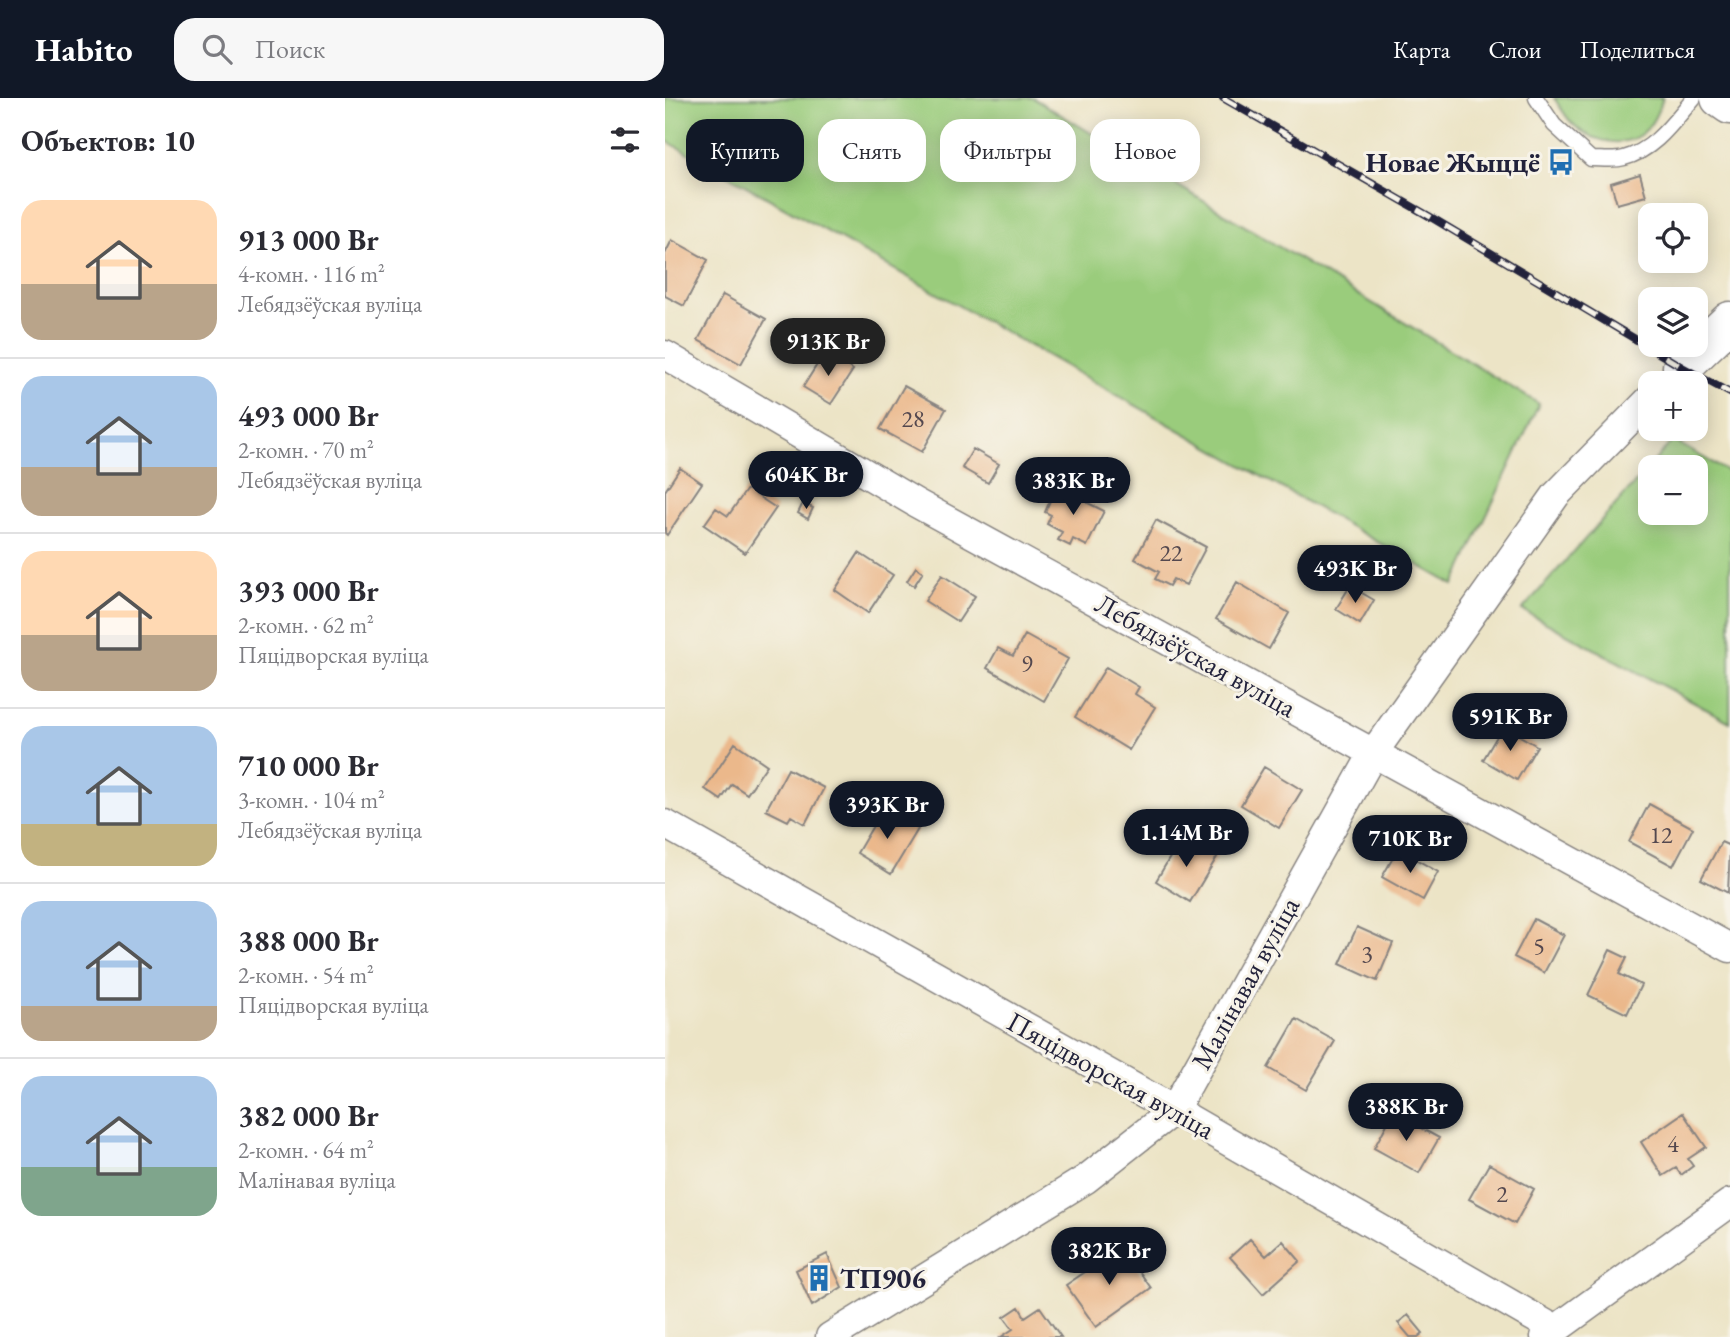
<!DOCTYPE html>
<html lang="ru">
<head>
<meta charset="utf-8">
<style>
  body { margin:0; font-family:"EB Garamond",serif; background:#f7f7f7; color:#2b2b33; height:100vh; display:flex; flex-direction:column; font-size:26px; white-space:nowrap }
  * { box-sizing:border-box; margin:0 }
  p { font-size:23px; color:#7c7c81 }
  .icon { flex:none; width:38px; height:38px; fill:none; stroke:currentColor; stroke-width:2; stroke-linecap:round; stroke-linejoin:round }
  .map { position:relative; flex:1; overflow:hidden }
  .sheet { display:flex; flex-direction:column; background:#fff; width:665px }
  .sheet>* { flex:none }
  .guide { position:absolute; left:21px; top:21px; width:665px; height:63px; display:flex; gap:14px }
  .buttons { position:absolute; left:973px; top:105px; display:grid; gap:14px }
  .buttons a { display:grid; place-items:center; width:70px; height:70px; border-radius:14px; background:#fff; box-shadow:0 4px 18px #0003; font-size:35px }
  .price { position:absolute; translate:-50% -60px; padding:0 16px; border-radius:24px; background:#111827; color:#fff; font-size:23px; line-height:46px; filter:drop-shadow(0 2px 4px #0008) }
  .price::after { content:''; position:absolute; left:50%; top:42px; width:21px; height:16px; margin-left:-10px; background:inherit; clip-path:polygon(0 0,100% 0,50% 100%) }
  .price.current { background:#222; color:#fff }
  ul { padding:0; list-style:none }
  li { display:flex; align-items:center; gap:21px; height:175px; padding:0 21px }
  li+li { border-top:2px solid #e1e1e2 }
  li span { display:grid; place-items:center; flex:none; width:196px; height:140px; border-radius:21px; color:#555 }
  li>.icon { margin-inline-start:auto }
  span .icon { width:84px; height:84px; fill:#fffc; stroke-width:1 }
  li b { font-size:30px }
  h2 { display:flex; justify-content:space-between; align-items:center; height:84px; padding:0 21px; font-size:30px }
  .pill { padding:0 24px; border-radius:21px; background:#fff; box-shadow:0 4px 18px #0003; font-size:24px; line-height:63px }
  .pill.current { background:#111827; color:#fff }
  header { display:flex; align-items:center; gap:42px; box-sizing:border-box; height:98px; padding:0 35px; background:#111827; color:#fff }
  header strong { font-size:33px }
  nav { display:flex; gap:38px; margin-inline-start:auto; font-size:24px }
  .search { width:490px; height:63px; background:#f7f7f7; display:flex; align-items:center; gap:18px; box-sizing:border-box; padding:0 24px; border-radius:21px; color:#7c7c81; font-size:26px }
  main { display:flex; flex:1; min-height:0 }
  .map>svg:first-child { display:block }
</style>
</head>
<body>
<header>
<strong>Habito</strong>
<div class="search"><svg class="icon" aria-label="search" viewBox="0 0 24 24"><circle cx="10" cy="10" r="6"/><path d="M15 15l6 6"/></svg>Поиск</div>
<nav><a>Карта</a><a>Слои</a><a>Поделиться</a></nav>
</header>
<main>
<section class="sheet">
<h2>Объектов: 10<svg class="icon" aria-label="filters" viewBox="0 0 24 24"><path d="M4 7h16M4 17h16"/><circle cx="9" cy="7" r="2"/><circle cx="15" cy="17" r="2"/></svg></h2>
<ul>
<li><span style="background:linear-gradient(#ffd9b3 60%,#b9a48a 0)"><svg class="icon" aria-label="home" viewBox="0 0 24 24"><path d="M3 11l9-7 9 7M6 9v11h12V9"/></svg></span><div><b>913 000 Br</b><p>4-комн. · 116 m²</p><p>Лебядзёўская вуліца</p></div></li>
<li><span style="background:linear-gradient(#a9c7e8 65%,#b9a48a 0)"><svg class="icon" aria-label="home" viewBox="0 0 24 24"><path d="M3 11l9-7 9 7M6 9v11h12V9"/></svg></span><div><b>493 000 Br</b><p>2-комн. · 70 m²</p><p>Лебядзёўская вуліца</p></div></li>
<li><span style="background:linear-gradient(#ffd9b3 60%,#b9a48a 0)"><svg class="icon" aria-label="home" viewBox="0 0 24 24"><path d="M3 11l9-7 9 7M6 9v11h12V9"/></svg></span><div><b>393 000 Br</b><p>2-комн. · 62 m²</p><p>Пяцідворская вуліца</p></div></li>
<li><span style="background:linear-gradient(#a9c7e8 70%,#c2b280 0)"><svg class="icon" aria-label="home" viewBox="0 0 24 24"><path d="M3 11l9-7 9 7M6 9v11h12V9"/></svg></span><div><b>710 000 Br</b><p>3-комн. · 104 m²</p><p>Лебядзёўская вуліца</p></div></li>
<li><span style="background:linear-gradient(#a9c7e8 75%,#b9a48a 0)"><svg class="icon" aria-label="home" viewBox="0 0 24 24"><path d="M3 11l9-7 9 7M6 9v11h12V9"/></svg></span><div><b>388 000 Br</b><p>2-комн. · 54 m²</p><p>Пяцідворская вуліца</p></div></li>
<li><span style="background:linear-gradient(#a9c7e8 65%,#7fa58c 0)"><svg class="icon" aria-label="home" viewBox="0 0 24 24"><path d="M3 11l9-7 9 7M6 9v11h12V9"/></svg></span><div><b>382 000 Br</b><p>2-комн. · 64 m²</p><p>Малінавая вуліца</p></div></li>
</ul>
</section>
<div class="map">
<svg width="1065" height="1239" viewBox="0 0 1065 1239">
  <rect width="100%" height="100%" fill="#f7f3e8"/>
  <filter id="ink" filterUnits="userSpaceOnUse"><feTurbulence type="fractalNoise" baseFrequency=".0143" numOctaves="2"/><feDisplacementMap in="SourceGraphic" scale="14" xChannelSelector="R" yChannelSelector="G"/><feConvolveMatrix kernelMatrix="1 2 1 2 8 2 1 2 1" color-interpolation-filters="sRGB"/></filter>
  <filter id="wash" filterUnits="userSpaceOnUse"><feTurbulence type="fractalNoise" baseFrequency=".00686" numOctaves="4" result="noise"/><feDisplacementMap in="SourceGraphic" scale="28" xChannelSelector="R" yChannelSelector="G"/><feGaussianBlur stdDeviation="1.57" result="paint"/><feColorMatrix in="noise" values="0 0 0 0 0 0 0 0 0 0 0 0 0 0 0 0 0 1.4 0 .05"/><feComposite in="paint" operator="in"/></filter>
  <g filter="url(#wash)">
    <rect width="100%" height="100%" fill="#ece4c6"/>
    <!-- green -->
    <path fill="#9acc7b" stroke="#5e775b" stroke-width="2" fill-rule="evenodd" d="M 0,0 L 368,0 L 874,306 L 789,487 L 0,42 Z
      M 889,0 L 998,0 C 993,13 987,29 975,37 C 953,52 921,41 905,23 C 899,16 894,7 889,0 Z
      M 1008,342 L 1065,375 L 1065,624 L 857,512 ZM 985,369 L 1031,369 L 1031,415 L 985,415 Z"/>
    <g id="blocks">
      <!-- building -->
      <path fill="#ebb88b" d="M 975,76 L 981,98 L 952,106 L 946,85 Z
        M 7,142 L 43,162 L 19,208 L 0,198 L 0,156 Z
        M 58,197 L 101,221 L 76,266 L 33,242 Z
        M 160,254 L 188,272 L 166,306 L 138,289 Z
        M 239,288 L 281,311 L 257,354 L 215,331 Z
        M 308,351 L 334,366 L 323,385 L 297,370 Z
        M 15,370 L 37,385 L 2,437 L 0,435 L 0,393 Z
        M 391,389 L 439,413 L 422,448 L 408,441 L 405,448 L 393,442 L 397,434 L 382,426 L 386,417 L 380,414 Z
        M 82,391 L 111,410 L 80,455 L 39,427 L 51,410 L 63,418 Z
        M 138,405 L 148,410 L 143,421 L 133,415 Z
        M 491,422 L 541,449 L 521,487 L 508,481 L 504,488 L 490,481 L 494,474 L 470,461 Z
        M 194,455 L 228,477 L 203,515 L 170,492 Z
        M 251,469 L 258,474 L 249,488 L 242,483 Z
        M 277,477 L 310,498 L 293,524 L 260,503 Z
        M 572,484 L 624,515 L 604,551 L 551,521 Z
        M 685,488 L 709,502 L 695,526 L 671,511 Z
        M 360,537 L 403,561 L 379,603 L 322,570 L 333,550 L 348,558 Z
        M 441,569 L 474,589 L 470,596 L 490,609 L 464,652 L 410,619 Z
        M 838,628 L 872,648 L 852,682 L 818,662 Z
        M 70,645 L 102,667 L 82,696 L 67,686 L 56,702 L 40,691 Z
        M 599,669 L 637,692 L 614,730 L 576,707 Z
        M 123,671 L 159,690 L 140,726 L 126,718 L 123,723 L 101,712 Z
        M 984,706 L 1028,730 L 1008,768 L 964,744 Z
        M 218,711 L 253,731 L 226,776 L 192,755 Z
        M 517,739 L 552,759 L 525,804 L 491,783 Z
        M 1056,744 L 1065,748 L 1063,795 L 1036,781 Z
        M 733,751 L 773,774 L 758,802 L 717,779 Z
        M 869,821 L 899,837 L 879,875 L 849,859 Z
        M 692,829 L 728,845 L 712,883 L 675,866 Z
        M 945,852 L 962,860 L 954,876 L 976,887 L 962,916 L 923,897 Z
        M 631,921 L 670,943 L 641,992 L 603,970 Z
        M 728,1015 L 774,1040 L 754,1075 L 709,1050 Z
        M 1018,1015 L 1041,1049 L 1023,1061 L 1028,1068 L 1016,1077 L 1011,1070 L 998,1078 L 976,1044 Z
        M 824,1066 L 869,1091 L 850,1126 L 804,1101 Z
        M 585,1141 L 601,1158 L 618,1143 L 635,1163 L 598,1196 L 565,1159 Z
        M 457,1149 L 486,1190 L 431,1229 L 401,1187 Z
        M 162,1156 L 177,1189 L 147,1208 L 131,1172 Z
        M 354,1209 L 360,1219 L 375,1209 L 396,1239 L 336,1239 L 348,1231 L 339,1219 Z
        M 743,1217 L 758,1235 L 753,1239 L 745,1239 L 733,1225 Z"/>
    </g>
  </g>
  <g filter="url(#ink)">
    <use href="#blocks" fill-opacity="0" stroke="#878380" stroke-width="2"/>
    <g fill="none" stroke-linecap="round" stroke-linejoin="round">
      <defs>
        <path id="lane" d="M 871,0 L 889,27 L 926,61 C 936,61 950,63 959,60 C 990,52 1009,23 1029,0"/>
        <path id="street" d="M 0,257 L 251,405 L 1065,850
          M 0,726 L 509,1012 L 891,1232
          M 165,1239 L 421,1081 L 509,1012 L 709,654 L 891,397 L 985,301
          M 880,1239 L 1065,1105"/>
        <path id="secondary" d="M 1055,0 L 1065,7
          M 1017,269 L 1065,223"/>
      </defs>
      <!-- lane casing -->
      <use href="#lane" stroke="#878380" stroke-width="17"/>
      <!-- street casing -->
      <use href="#street" stroke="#878380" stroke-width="31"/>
      <!-- secondary casing -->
      <use href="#secondary" stroke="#878380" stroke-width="41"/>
      <!-- lane -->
      <use href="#lane" stroke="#fff" stroke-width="14"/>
      <!-- street -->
      <use href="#street" stroke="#fff" stroke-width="28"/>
      <!-- secondary -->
      <use href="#secondary" stroke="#fff" stroke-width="38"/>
      <defs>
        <path id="rail" d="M 558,0 L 769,121 L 1017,269 L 1065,295"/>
      </defs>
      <!-- rail casing -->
      <use href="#rail" stroke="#22223b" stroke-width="8"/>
      <!-- rail -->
      <use href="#rail" stroke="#f7f3e8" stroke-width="5" stroke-dasharray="16" stroke-linecap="butt"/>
    </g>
  </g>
  <!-- icons -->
  <defs>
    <symbol id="bus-bare" viewBox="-9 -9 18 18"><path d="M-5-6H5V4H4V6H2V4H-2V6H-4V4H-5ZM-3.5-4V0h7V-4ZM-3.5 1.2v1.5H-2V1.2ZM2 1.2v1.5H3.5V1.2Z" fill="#1f6fb2" stroke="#f7f3e8" stroke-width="2.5" paint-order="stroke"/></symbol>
    <symbol id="building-bare" viewBox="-9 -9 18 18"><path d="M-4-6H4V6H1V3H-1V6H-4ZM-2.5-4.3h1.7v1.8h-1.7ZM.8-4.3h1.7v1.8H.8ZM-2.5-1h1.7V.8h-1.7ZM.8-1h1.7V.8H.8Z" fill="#1f6fb2" stroke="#f7f3e8" stroke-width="2.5" paint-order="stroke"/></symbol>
  </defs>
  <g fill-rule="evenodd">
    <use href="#bus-bare" x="877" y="45" width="38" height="38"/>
    <use href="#building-bare" x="135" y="1161" width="38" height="38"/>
  </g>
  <g text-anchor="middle" stroke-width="6" stroke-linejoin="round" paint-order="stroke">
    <!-- number labels -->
    <g font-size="24" fill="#54484f">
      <text x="248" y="329">28</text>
      <text x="506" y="463">22</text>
      <text x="362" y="574">9</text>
      <text x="996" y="745">12</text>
      <text x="874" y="856">5</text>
      <text x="702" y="864">3</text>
      <text x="1008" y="1054">4</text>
      <text x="837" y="1104">2</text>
    </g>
    <!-- poi labels -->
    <g font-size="28" font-weight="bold" fill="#22223b" stroke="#f7f3e8" text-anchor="end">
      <text x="875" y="74">Новае Жыццё</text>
      <text x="175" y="1190" text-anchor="start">ТП906</text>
    </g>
    <!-- street labels -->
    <g font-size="28" fill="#22223b" stroke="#f7f3e8">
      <text transform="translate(531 557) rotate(29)" y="10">Лебядзёўская вуліца</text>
      <text transform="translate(580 885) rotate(-61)" y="10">Малінавая вуліца</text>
      <text transform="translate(446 977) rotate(29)" y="10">Пяцідворская вуліца</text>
    </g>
  </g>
</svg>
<div class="buttons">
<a><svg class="icon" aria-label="locate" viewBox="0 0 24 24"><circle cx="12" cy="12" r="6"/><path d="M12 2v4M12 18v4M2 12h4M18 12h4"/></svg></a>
<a><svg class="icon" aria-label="layers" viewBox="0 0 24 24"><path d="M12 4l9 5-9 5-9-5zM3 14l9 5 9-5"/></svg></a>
<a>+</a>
<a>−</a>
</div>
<b class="price current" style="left:163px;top:280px">913K Br</b>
<b class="price" style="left:141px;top:413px">604K Br</b>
<b class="price" style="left:408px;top:419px">383K Br</b>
<b class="price" style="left:690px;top:507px">493K Br</b>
<b class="price" style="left:845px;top:655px">591K Br</b>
<b class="price" style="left:222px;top:743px">393K Br</b>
<b class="price" style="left:521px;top:771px">1.14M Br</b>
<b class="price" style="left:745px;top:777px">710K Br</b>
<b class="price" style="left:741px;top:1045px">388K Br</b>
<b class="price" style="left:444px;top:1189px">382K Br</b>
<div class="guide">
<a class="pill current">Купить</a>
<a class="pill">Снять</a>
<a class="pill">Фильтры</a>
<a class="pill">Новое</a>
</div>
</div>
</main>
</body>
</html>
